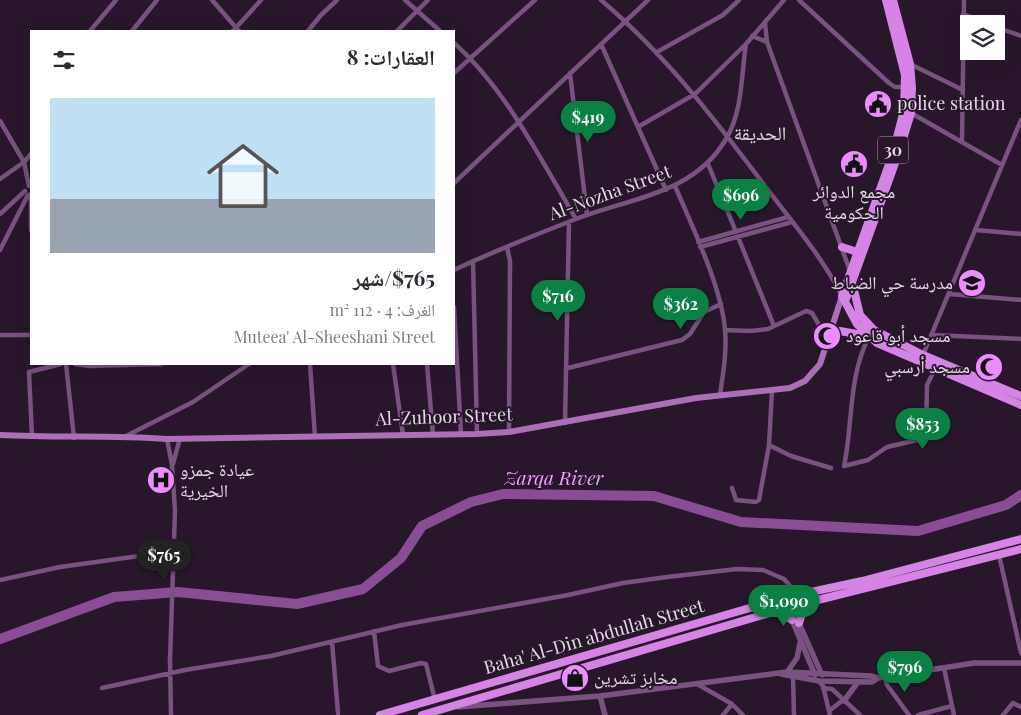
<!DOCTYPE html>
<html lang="ar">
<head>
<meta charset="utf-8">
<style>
  body { margin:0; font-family:"Playfair Display","Noto Naskh Arabic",serif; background:#f2f2f3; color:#2b2b33; direction:rtl; height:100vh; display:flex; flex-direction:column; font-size:19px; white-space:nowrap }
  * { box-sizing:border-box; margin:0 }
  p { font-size:16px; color:#7c7c81 }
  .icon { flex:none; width:28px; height:28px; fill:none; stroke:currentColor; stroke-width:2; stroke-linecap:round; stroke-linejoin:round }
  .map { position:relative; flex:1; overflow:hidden; direction:ltr }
  .side { position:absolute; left:30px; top:30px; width:425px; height:335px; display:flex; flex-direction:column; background:#fff; border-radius:0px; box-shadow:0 5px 20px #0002; direction:rtl }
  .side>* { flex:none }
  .controls { position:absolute; left:960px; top:15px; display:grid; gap:10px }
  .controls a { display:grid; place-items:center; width:45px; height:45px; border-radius:0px; background:#fff; box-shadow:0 5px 20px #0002; font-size:25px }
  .price { position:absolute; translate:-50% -42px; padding:0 11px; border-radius:18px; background:#0b8043; color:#fff; font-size:16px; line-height:32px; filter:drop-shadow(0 1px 2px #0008) }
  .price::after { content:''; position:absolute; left:50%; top:30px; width:15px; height:11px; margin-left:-8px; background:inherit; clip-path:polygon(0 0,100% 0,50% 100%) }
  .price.on { background:#222; color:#fff }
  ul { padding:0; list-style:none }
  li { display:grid; align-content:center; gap:10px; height:265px; padding:0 20px }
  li+li { border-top:1px solid #e1e1e2 }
  li span { display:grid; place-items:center; height:155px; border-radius:0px; color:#555 }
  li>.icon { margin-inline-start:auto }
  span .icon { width:90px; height:90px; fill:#fffc; stroke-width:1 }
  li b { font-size:21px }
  h2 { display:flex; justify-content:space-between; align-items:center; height:60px; padding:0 20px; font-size:21px }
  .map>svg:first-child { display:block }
</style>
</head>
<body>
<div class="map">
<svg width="1021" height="715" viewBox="0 0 1021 715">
  <rect width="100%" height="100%" fill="#28172b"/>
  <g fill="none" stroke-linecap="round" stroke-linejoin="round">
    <!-- river -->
    <path stroke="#8a4d95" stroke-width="10" d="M 0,639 L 114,597 L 178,592 L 297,604 L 363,589 L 401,558 L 422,526 L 471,502 L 503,494 L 654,496 L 741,522 L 918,531 L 1006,505 L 1021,495"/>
    <!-- minor -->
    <path stroke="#795280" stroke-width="4.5" d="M 212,0 L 239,31
      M 405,0 L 440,31
      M 601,0 C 666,55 717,122 768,190 C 794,224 822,257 842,296
      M 799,0 L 889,83 L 895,87 L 906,87
      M 963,14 L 989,24
      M 765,23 L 767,42 L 850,271
      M 996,27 L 1021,36
      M 90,31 L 116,0
      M 132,31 L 157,0
      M 233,31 L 261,0
      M 308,31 L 321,15 L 337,0
      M 397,31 L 428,0
      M 752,36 L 767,42
      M 454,43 C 506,89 541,160 576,219
      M 601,44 L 666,190
      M 657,52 L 723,15 L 739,0
      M 910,64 L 963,90
      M 454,73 L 535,0
      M 570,73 L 587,215
      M 911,113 L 1002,165
      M 0,121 L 24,162 L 29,186
      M 638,127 L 695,94 L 746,44 L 784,0
      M 962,141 L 964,0
      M 708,164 L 736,232
      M 0,179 L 24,162 L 31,154
      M 454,183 L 648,0
      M 675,186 C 692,226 722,288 725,330 C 727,352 723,374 720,395
      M 31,194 L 31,230
      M 0,214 L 25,191
      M 976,230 L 1021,234
      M 738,237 L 774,326
      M 698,242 L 788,217
      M 507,247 L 510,261 L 509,432
      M 700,247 L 792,222
      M 0,250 L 28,195
      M 473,261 L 477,434
      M 454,270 C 494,251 535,235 576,219 C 630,198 694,194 726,139 C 743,111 741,75 746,44
      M 949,294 L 1021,300
      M 454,307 L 461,434
      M 725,330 L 750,331 L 768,329 L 806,311 L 812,313 L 819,325 L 833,326
      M 0,335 L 31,335
      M 931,335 L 1021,339
      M 869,337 C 848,376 853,425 844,466 L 868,460 L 887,447 L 926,438 L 927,385 L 935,369
      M 923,355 L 1021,120
      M 66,364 L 74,438
      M 75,364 L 90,366 L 162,364
      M 310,364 L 315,437
      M 393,364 L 403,435
      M 427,364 L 433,435
      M 568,368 L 682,340 L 690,334 L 704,312 L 721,304
      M 565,423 L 569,222
      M 126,436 L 193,402 L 249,364
      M 32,437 L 29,372 L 61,364
      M 167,439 L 172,465 L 175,511 L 170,660 L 171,715
      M 769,445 L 791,456 L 831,468
      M 173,464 L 180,438
      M 732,488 L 736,500 L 756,502 L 759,500 L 769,445 L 772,391
      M 999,555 L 1021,653
      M 0,580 L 60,567 L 175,551
      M 374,631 L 378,666 L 389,671 L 421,663 L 426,664 L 435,700
      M 332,642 L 338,713
      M 944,668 L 954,715
      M 793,678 L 794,715
      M 885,678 L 887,685 L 909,715
      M 819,681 L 823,686 L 830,715
      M 697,684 L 732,704 L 743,715
      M 102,688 L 185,670 L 271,656 L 402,625 L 568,595 L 623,583 L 667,577 L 737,569 L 763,570 L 784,579 L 791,587 L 794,596
      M 823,688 L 832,689 L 860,715
      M 829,711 L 843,700
      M 723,715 L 732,704
      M 918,715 L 952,706
      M 1003,715 L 1013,703 L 1021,707"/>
    <!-- tertiary -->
    <path stroke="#795280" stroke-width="5.5" d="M 794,596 L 799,623 L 822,675
      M 788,597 L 792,620 L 815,675
      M 787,672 L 797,658 L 800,643
      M 781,674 L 819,681 L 872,682 L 878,678 L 974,663 L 1021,663
      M 600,696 L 605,715
      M 844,701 L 858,682
      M 458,707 L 600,696 L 787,672 L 871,676 L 878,678"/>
    <!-- secondary -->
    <path stroke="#ad6eb8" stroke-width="6" d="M 0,435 C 56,438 111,435 167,439 L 477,434 L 509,432 L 696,398 L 790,388 L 805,381 L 820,364 L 842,296"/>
    <!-- primary -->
    <path stroke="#d583e4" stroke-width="8" d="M 886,0 L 905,75 L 904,110 L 893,153 L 842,296 L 857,324 L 877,343 L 1021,405
      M 842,247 L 857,252
      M 852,282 L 860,315 L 874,330 L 923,355 L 1021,396
      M 846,299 L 898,155 L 911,113 L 912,88 L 910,64 L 893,0
      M 831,332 L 840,331 L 867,336
      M 777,611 L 792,620
      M 799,623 L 804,608 L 810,602
      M 380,715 L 788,597 L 862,581 L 1021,539
      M 422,715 L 790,607 L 1021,549"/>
  </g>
  <!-- icons -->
  <defs>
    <symbol id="civic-disc" viewBox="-11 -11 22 22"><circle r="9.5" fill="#eb8dfc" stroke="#28172b"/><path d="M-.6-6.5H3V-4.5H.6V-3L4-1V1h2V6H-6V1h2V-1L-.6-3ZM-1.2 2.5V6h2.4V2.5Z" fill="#111"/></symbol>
    <symbol id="school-disc" viewBox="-11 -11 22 22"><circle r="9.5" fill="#eb8dfc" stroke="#28172b"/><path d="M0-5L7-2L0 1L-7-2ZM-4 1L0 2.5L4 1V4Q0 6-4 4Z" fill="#111"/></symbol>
    <symbol id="mosque-disc" viewBox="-11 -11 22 22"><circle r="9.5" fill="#eb8dfc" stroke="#28172b"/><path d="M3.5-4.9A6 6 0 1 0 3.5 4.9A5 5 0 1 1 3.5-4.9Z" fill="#111"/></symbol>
    <symbol id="hospital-disc" viewBox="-11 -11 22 22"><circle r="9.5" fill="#eb8dfc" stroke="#28172b"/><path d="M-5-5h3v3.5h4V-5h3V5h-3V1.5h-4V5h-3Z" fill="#111"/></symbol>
    <symbol id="shop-disc" viewBox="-11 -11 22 22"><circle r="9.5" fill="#eb8dfc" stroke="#28172b"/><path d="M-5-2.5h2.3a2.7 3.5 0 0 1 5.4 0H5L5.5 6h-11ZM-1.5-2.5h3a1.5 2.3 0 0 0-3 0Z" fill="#111"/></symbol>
  </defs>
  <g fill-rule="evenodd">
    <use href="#civic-disc" x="862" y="88" width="32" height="32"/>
    <use href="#civic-disc" x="838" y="148" width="32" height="32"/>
    <use href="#school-disc" x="956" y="267" width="32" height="32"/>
    <use href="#mosque-disc" x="811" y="320" width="32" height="32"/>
    <use href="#mosque-disc" x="973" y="351" width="32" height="32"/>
    <use href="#hospital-disc" x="145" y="464" width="32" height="32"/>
    <use href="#shop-disc" x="559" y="662" width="32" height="32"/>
  </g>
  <g text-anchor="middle" stroke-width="4" stroke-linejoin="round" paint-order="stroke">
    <!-- shield labels -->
    <rect fill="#28172b" stroke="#ac9fae" stroke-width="1" x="878" y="136.5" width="30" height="27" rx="4"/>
    <g font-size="16" font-weight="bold" fill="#e4d9e6">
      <text x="893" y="156">30</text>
    </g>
    <!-- poi labels -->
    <g font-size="18" fill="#e4d9e6" stroke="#28172b" text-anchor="start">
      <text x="897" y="110">police station</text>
      <text x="854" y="198" text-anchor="middle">مجمع الدوائر<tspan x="854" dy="21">الحكومية</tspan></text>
      <text x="953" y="289" text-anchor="end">مدرسة حي الضباط</text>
      <text x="846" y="342">مسجد أبو قاعود</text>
      <text x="970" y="373" text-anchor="end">مسجد أرسبي</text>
      <text x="180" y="476">عيادة جمزو<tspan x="180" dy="21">الخيرية</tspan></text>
      <text x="594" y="684">مخابز تشرين</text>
    </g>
    <!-- street labels -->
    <g font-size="18" fill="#e4d9e6" stroke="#28172b">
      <text transform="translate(610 193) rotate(-20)" y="6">Al-Nozha Street</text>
      <text transform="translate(444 417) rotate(-2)" y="6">Al-Zuhoor Street</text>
      <text transform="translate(594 637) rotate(-16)" y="6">Baha' Al-Din abdullah Street</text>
    </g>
    <!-- neighbourhood labels -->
    <g font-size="19" fill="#e4d9e6" stroke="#28172b">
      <text x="760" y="140">الحديقة</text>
    </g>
    <!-- water labels -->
    <g font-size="19" font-style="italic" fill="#f09dff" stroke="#28172b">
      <text x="554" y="485">Zarqa River</text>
    </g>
  </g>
</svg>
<div class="controls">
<a><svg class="icon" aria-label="layers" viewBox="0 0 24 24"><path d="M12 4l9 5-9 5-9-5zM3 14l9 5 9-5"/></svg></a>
</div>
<b class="price" style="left:588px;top:143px">$419</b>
<b class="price" style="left:741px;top:221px">$696</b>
<b class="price" style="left:558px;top:322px">$716</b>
<b class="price" style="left:681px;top:330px">$362</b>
<b class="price" style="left:923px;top:450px">$853</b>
<b class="price on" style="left:164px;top:581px">$765</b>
<b class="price" style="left:784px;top:627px">$1,090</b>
<b class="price" style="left:905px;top:693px">$796</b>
<section class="side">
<h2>العقارات: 8<svg class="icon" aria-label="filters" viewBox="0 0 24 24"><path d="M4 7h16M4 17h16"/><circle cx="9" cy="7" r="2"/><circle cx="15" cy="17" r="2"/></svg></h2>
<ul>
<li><span style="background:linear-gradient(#bfe0f5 65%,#9aa5b1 0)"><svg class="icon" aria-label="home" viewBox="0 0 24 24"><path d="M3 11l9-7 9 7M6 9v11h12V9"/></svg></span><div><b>$765/شهر</b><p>الغرف: 4 · 112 m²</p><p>Muteea' Al-Sheeshani Street</p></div></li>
</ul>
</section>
</div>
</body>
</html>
